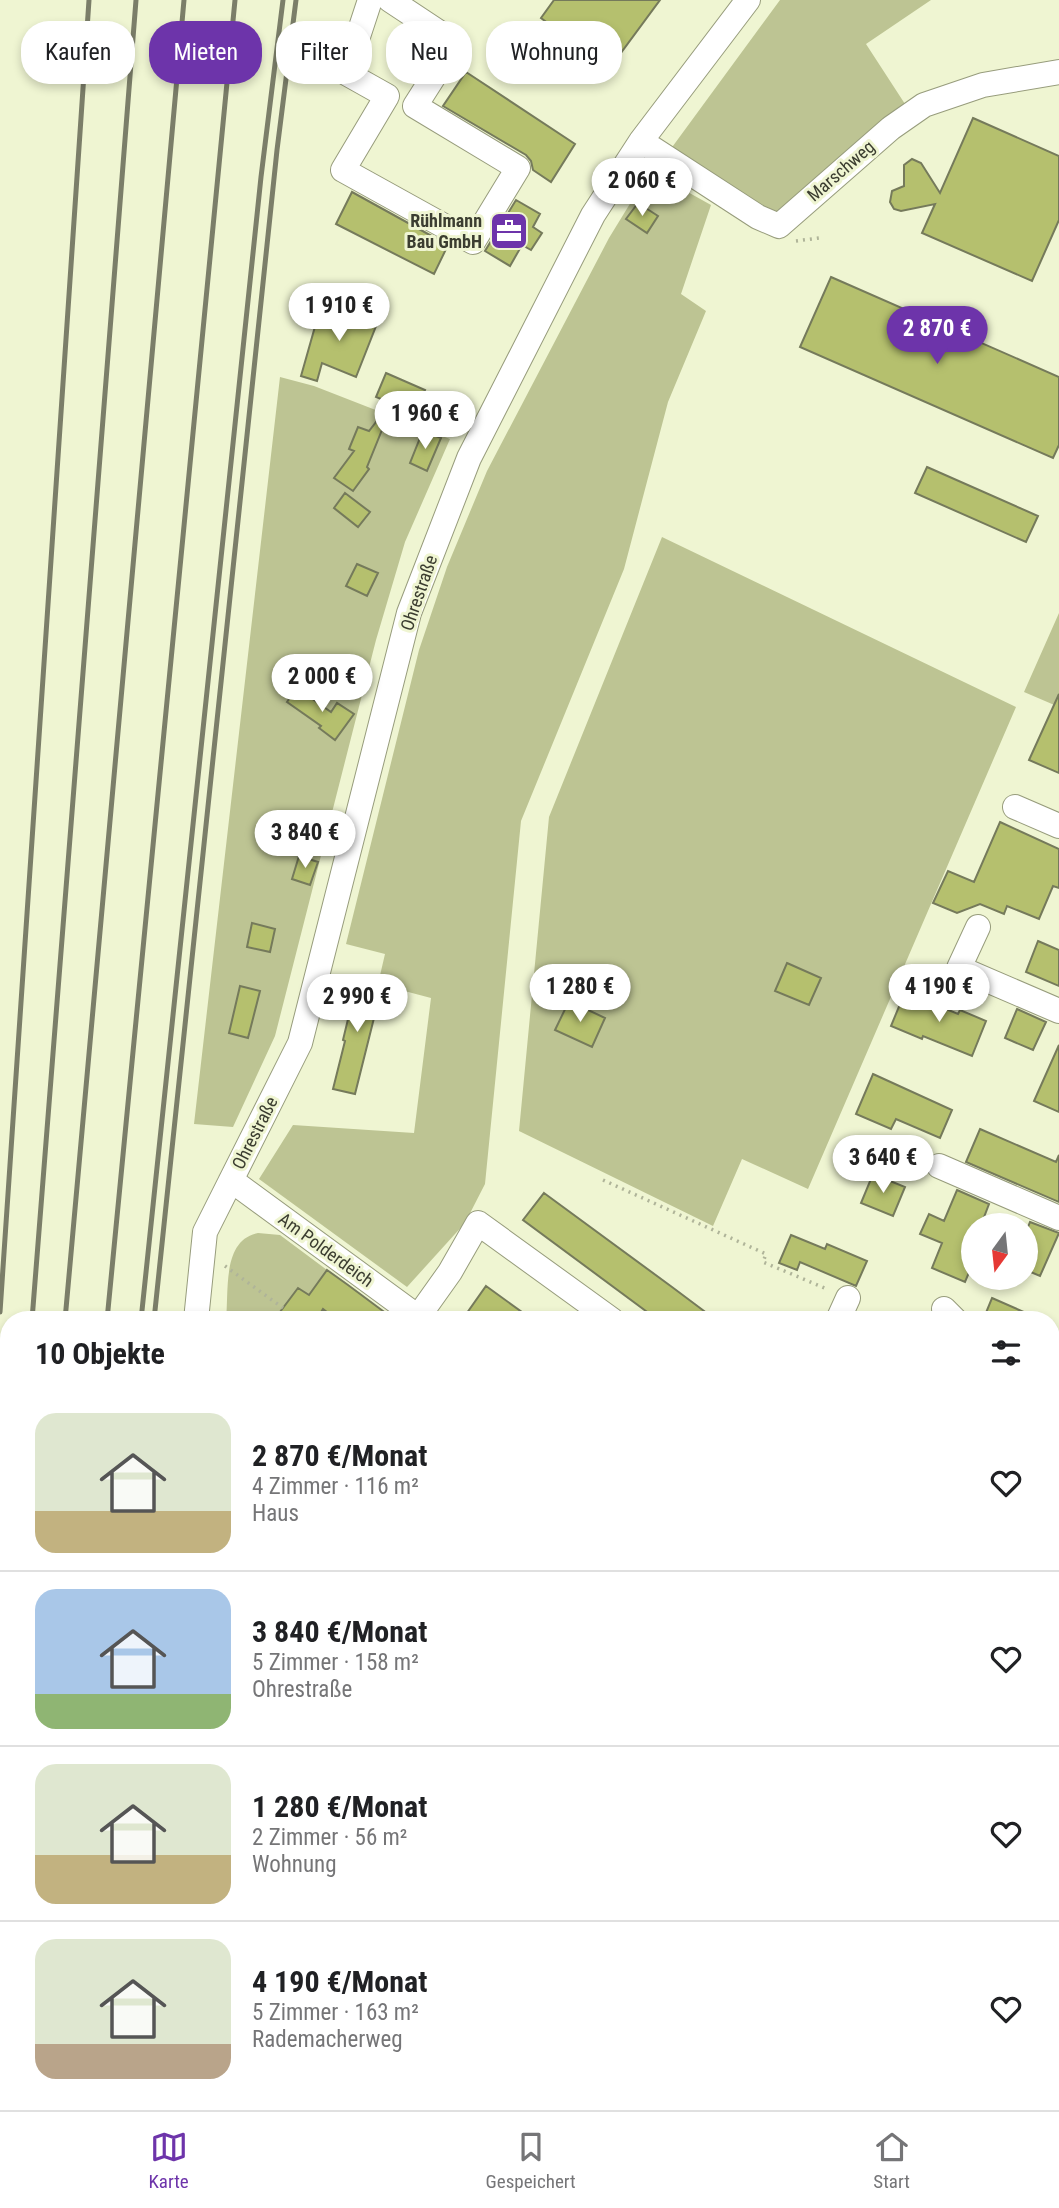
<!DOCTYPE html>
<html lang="de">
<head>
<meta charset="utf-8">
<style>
  body { margin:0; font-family:"Roboto Condensed",sans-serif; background:#f6f6f6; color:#202124; height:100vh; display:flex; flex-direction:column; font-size:26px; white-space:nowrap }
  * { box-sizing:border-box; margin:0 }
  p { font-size:23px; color:#757577 }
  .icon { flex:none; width:38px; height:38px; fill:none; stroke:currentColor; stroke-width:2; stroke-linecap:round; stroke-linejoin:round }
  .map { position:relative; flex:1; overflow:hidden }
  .drawer { position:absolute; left:0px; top:1311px; width:1060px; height:800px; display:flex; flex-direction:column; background:#fff; border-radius:28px 28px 0 0; box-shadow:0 4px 10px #0003 }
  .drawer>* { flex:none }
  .guide { position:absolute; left:21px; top:21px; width:700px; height:63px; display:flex; gap:14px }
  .needle { width:46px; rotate:195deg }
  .tools { position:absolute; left:961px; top:1213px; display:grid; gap:14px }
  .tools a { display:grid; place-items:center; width:77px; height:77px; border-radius:50%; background:#fff; box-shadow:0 4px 10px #0003; font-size:35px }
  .price { position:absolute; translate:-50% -60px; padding:0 16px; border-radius:24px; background:#fff; color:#222; font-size:23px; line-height:46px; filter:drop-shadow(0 2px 4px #0008) }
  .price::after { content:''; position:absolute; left:50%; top:42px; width:21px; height:16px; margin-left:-10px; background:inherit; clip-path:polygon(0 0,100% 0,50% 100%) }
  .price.selected { background:#6d34aa; color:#fff }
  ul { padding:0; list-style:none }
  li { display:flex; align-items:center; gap:21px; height:175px; padding:0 35px }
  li+li { border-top:2px solid #e0e0e0 }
  li span { display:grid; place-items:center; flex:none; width:196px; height:140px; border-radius:21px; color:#555 }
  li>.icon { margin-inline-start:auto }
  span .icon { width:84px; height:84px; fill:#fffc; stroke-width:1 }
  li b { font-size:30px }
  h2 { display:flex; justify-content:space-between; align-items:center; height:84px; padding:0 35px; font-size:30px }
  .pill { padding:0 24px; border-radius:28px; background:#fff; box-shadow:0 4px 10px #0003; font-size:24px; line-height:63px }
  .pill.selected { background:#6d34aa; color:#fff }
  .dock { display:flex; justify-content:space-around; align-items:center; height:98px; border-top:2px solid #e0e0e0; background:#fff; font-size:19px; color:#757577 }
  .dock a { display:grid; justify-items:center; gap:4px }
  .dock .selected { color:#6d34aa }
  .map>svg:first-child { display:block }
</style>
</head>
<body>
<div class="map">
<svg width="1059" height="2110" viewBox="0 0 1059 2110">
  <rect width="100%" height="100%" fill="#eff5d2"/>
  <!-- green -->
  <path fill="#bdc493" d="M 780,0 L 931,0 L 866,44 L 905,104 L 776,216 L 670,150 Z
    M 650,171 L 711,205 L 681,294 L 706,311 L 668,402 L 624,569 L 521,821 L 485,1184 L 465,1223 L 407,1287 L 259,1179 L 293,1125 L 414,1133 L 431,998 L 378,984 L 385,954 L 346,944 L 419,650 L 447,567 L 487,471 L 609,238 Z
    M 280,377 L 314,386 L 450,439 L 405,542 L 376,640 L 275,1036 L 233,1127 L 194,1124 Z
    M 662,537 L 1016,707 L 808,1189 L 742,1159 L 713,1226 L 519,1131 L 549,817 Z
    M 1059,613 L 1059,707 L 1024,692 Z
    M 258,1233 L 280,1235 L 327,1270 L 309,1295 L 298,1288 L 275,1319 L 226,1320 C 229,1290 222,1240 258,1233 Z
    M 238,2102 L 328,2102 L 329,2110 L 238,2110 Z
    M 470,2102 L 576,2102 L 591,2110 L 471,2110 Z"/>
  <!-- building -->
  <path fill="#b5c06e" stroke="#757a5b" stroke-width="2" d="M 554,0 L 660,0 L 609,69 L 541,18 Z
    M 466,72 L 575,144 L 551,182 L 533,170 L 531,161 L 526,155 L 443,106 Z
    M 973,118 L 1059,156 L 1059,220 L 1032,281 L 922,233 L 935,204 L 901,211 L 894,209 L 890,202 L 892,191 L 904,186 L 904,165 L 912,159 L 921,163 L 940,193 Z
    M 352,192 L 448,245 L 434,274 L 336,224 Z
    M 516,200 L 540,214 L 533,227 L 542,233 L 531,250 L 522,245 L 510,266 L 485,251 Z
    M 638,203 L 658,216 L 647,233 L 626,219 Z
    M 831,277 L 1059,377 L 1059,445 L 1053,458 L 800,347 Z
    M 320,309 L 360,316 L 361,314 L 378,321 L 356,377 L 322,363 L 317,381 L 301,376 Z
    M 386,373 L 425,390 L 413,412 L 376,397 Z
    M 383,413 L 388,415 L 367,467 L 369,469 L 353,491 L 334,478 L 354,451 L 349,449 L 358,427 L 369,431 Z
    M 422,433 L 429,433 L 441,438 L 427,471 L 410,463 Z
    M 927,467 L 1038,516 L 1026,542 L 915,493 Z
    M 345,493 L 370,512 L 358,527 L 334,508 Z
    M 357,564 L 378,573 L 367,596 L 346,586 Z
    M 297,688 L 331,712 L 337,703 L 354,714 L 335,740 L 319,728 L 321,726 L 287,702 Z
    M 1059,694 L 1059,773 L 1029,760 Z
    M 1000,822 L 1059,849 L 1059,888 L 1053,886 L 1039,919 L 1007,906 L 1004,914 L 980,904 L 957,913 L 933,903 L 948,871 L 974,882 Z
    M 299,856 L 318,862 L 310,885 L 292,879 Z
    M 252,923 L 275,929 L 270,952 L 247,947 Z
    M 1038,941 L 1059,950 L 1059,986 L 1026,972 Z
    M 787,963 L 821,978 L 809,1005 L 775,991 Z
    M 355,978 L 380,985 L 373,1014 L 375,1014 L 355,1094 L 333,1089 L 345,1041 L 343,1040 L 349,1015 L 347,1015 L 347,1007 Z
    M 240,986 L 260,991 L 248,1038 L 229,1033 Z
    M 905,992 L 958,1014 L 960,1010 L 986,1021 L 972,1056 L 923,1036 L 922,1039 L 891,1026 Z
    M 569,1001 L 605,1018 L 592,1047 L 555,1030 Z
    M 1017,1009 L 1046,1022 L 1033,1050 L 1005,1038 Z
    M 1059,1045 L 1059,1112 L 1034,1101 Z
    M 873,1074 L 952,1110 L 940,1138 L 896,1119 L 891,1129 L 856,1114 Z
    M 980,1129 L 1056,1162 L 1059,1155 L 1059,1202 L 966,1162 Z
    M 873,1174 L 905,1187 L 893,1216 L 861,1203 Z
    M 957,1190 L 989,1204 L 981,1225 L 973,1225 L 973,1263 L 965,1282 L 932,1268 L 942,1243 L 920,1234 L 929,1214 L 944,1221 Z
    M 544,1193 L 672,1287 L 716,1320 L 658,1320 L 523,1220 Z
    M 1030,1222 L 1059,1233 L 1040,1276 L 1026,1270 L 1026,1232 Z
    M 791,1235 L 825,1249 L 827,1244 L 867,1261 L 856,1286 L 800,1262 L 797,1270 L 779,1263 Z
    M 327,1270 L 348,1285 L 395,1320 L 337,1320 L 323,1309 L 316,1320 L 274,1320 L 298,1288 L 309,1295 Z
    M 486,1286 L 533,1320 L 462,1320 Z
    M 992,1298 L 1042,1320 L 983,1320 Z"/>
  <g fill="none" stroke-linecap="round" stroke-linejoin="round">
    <defs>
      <path id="minor" d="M 370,0 L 346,73 L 387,96 L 343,170 L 473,242 L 518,168 L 415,106 L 455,43 L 390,0
        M 641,141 L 758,217 L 779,226 L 891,128 L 924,105 L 983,85 L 1059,72
        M 1015,807 L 1059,826
        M 978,927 L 959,968 L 1059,1011
        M 939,1166 L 1059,1218
        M 231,1180 L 422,1320
        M 944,1309 L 955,1320
        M 418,1317 L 450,1272 L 478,1223 L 612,1320
        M 196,1320 L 205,1232 L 300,1043 L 409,613 L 469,458 L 593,215 L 641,141 L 748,0
        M 838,1320 L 848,1298
        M 1052,1367 L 1059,1370
        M 1052,1576 L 1059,1591
        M 1052,1753 L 1059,1737
        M 1052,2035 L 1059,2040
        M 394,2102 L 395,2110
        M 693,2102 L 704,2110
        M 114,2110 L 115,2102
        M 163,2110 L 163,2102
        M 864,2110 L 868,2102"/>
    </defs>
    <!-- minor casing -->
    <use href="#minor" stroke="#979c7c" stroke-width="26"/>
    <!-- path -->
    <path stroke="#afb499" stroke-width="3.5" stroke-dasharray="2 5" stroke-linecap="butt" d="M 796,241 L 819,238
      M 603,1180 L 766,1254 L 763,1262 L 827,1289
      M 225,1266 L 283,1308
      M 1052,1713 L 1059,1697
      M 1052,1810 L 1059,1796
      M 321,2102 L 322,2110"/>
    <!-- minor -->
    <use href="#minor" stroke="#fff" stroke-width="24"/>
    <!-- rail -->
    <path stroke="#7b7e69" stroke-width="5" d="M 0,1312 L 89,0
      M 32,1320 L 136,0
      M 65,1320 L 184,0
      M 107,1320 L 235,0
      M 141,1320 L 261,177 L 283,0
      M 154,1320 L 277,150 L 296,0
      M 0,1736 L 9,1623
      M 0,2041 L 9,1943
      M 10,2110 L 10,2102
      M 34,2110 L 35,2102
      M 71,2110 L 72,2102"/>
  </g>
  <!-- icons -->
  <defs>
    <symbol id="office-square" viewBox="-11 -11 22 22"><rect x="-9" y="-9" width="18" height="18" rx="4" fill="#6d34aa" stroke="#eff5d2"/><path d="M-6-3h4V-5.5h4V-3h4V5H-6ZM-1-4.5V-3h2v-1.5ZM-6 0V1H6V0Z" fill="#fff"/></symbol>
  </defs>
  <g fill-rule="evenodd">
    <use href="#office-square" x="487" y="209" width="44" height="44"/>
  </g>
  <g text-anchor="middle" stroke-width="6" stroke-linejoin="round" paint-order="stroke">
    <!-- street labels -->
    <g font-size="18" fill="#3b3d30" stroke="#eff5d2">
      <text transform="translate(841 171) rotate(-41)" y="6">Marschweg</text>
      <text transform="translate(419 593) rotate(-71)" y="6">Ohrestraße</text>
      <text transform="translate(255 1133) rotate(-63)" y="6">Ohrestraße</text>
      <text transform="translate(326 1250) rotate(36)" y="6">Am Polderdeich</text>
    </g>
    <!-- poi labels -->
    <g font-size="18" font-weight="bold" fill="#3b3d30" stroke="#eff5d2" text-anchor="end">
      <text x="482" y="227">Rühlmann<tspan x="482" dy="21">Bau GmbH</tspan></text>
    </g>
  </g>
</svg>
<div class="tools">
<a><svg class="needle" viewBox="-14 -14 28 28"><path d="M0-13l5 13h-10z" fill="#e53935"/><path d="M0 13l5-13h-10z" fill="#757577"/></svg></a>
</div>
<b class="price" style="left:642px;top:218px">2 060 €</b>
<b class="price" style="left:339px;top:343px">1 910 €</b>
<b class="price selected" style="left:937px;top:366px">2 870 €</b>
<b class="price" style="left:425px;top:451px">1 960 €</b>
<b class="price" style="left:322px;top:714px">2 000 €</b>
<b class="price" style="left:305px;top:870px">3 840 €</b>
<b class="price" style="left:580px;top:1024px">1 280 €</b>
<b class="price" style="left:939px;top:1024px">4 190 €</b>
<b class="price" style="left:357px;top:1034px">2 990 €</b>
<b class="price" style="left:883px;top:1195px">3 640 €</b>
<div class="guide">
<a class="pill">Kaufen</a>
<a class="pill selected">Mieten</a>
<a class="pill">Filter</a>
<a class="pill">Neu</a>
<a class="pill">Wohnung</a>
</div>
<section class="drawer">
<h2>10 Objekte<svg class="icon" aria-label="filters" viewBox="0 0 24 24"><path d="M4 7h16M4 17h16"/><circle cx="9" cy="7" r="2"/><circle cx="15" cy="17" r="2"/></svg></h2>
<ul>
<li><span style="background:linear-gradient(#dfe7d0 70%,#c2b280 0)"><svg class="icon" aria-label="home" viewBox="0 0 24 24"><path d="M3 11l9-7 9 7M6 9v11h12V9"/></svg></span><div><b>2 870 €/Monat</b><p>4 Zimmer · 116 m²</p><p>Haus</p></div><svg class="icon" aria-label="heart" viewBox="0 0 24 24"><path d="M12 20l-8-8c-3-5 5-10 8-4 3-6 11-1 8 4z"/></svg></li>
<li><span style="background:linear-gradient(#a9c7e8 75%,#8fb573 0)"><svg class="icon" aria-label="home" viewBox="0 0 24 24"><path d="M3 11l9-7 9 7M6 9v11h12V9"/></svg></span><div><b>3 840 €/Monat</b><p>5 Zimmer · 158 m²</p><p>Ohrestraße</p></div><svg class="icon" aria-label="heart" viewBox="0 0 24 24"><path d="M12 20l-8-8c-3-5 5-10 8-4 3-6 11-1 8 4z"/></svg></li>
<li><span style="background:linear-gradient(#dfe7d0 65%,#c2b280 0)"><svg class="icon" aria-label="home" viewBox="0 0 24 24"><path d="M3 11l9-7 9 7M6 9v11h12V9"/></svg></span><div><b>1 280 €/Monat</b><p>2 Zimmer · 56 m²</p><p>Wohnung</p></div><svg class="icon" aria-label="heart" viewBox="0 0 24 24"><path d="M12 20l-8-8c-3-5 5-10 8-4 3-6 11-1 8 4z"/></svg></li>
<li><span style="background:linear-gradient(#dfe7d0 75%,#b9a48a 0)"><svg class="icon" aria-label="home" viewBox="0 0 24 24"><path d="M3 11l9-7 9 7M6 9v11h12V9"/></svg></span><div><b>4 190 €/Monat</b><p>5 Zimmer · 163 m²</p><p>Rademacherweg</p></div><svg class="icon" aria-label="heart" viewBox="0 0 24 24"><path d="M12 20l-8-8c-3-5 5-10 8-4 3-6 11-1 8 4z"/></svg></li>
</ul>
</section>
</div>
<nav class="dock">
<a class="selected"><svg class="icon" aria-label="map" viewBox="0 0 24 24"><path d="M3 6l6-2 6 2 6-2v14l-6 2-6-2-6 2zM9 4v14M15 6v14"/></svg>Karte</a>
<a><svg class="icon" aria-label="saved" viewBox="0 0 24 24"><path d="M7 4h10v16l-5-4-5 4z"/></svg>Gespeichert</a>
<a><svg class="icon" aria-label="home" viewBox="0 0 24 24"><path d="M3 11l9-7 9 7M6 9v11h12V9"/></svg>Start</a>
</nav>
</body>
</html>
